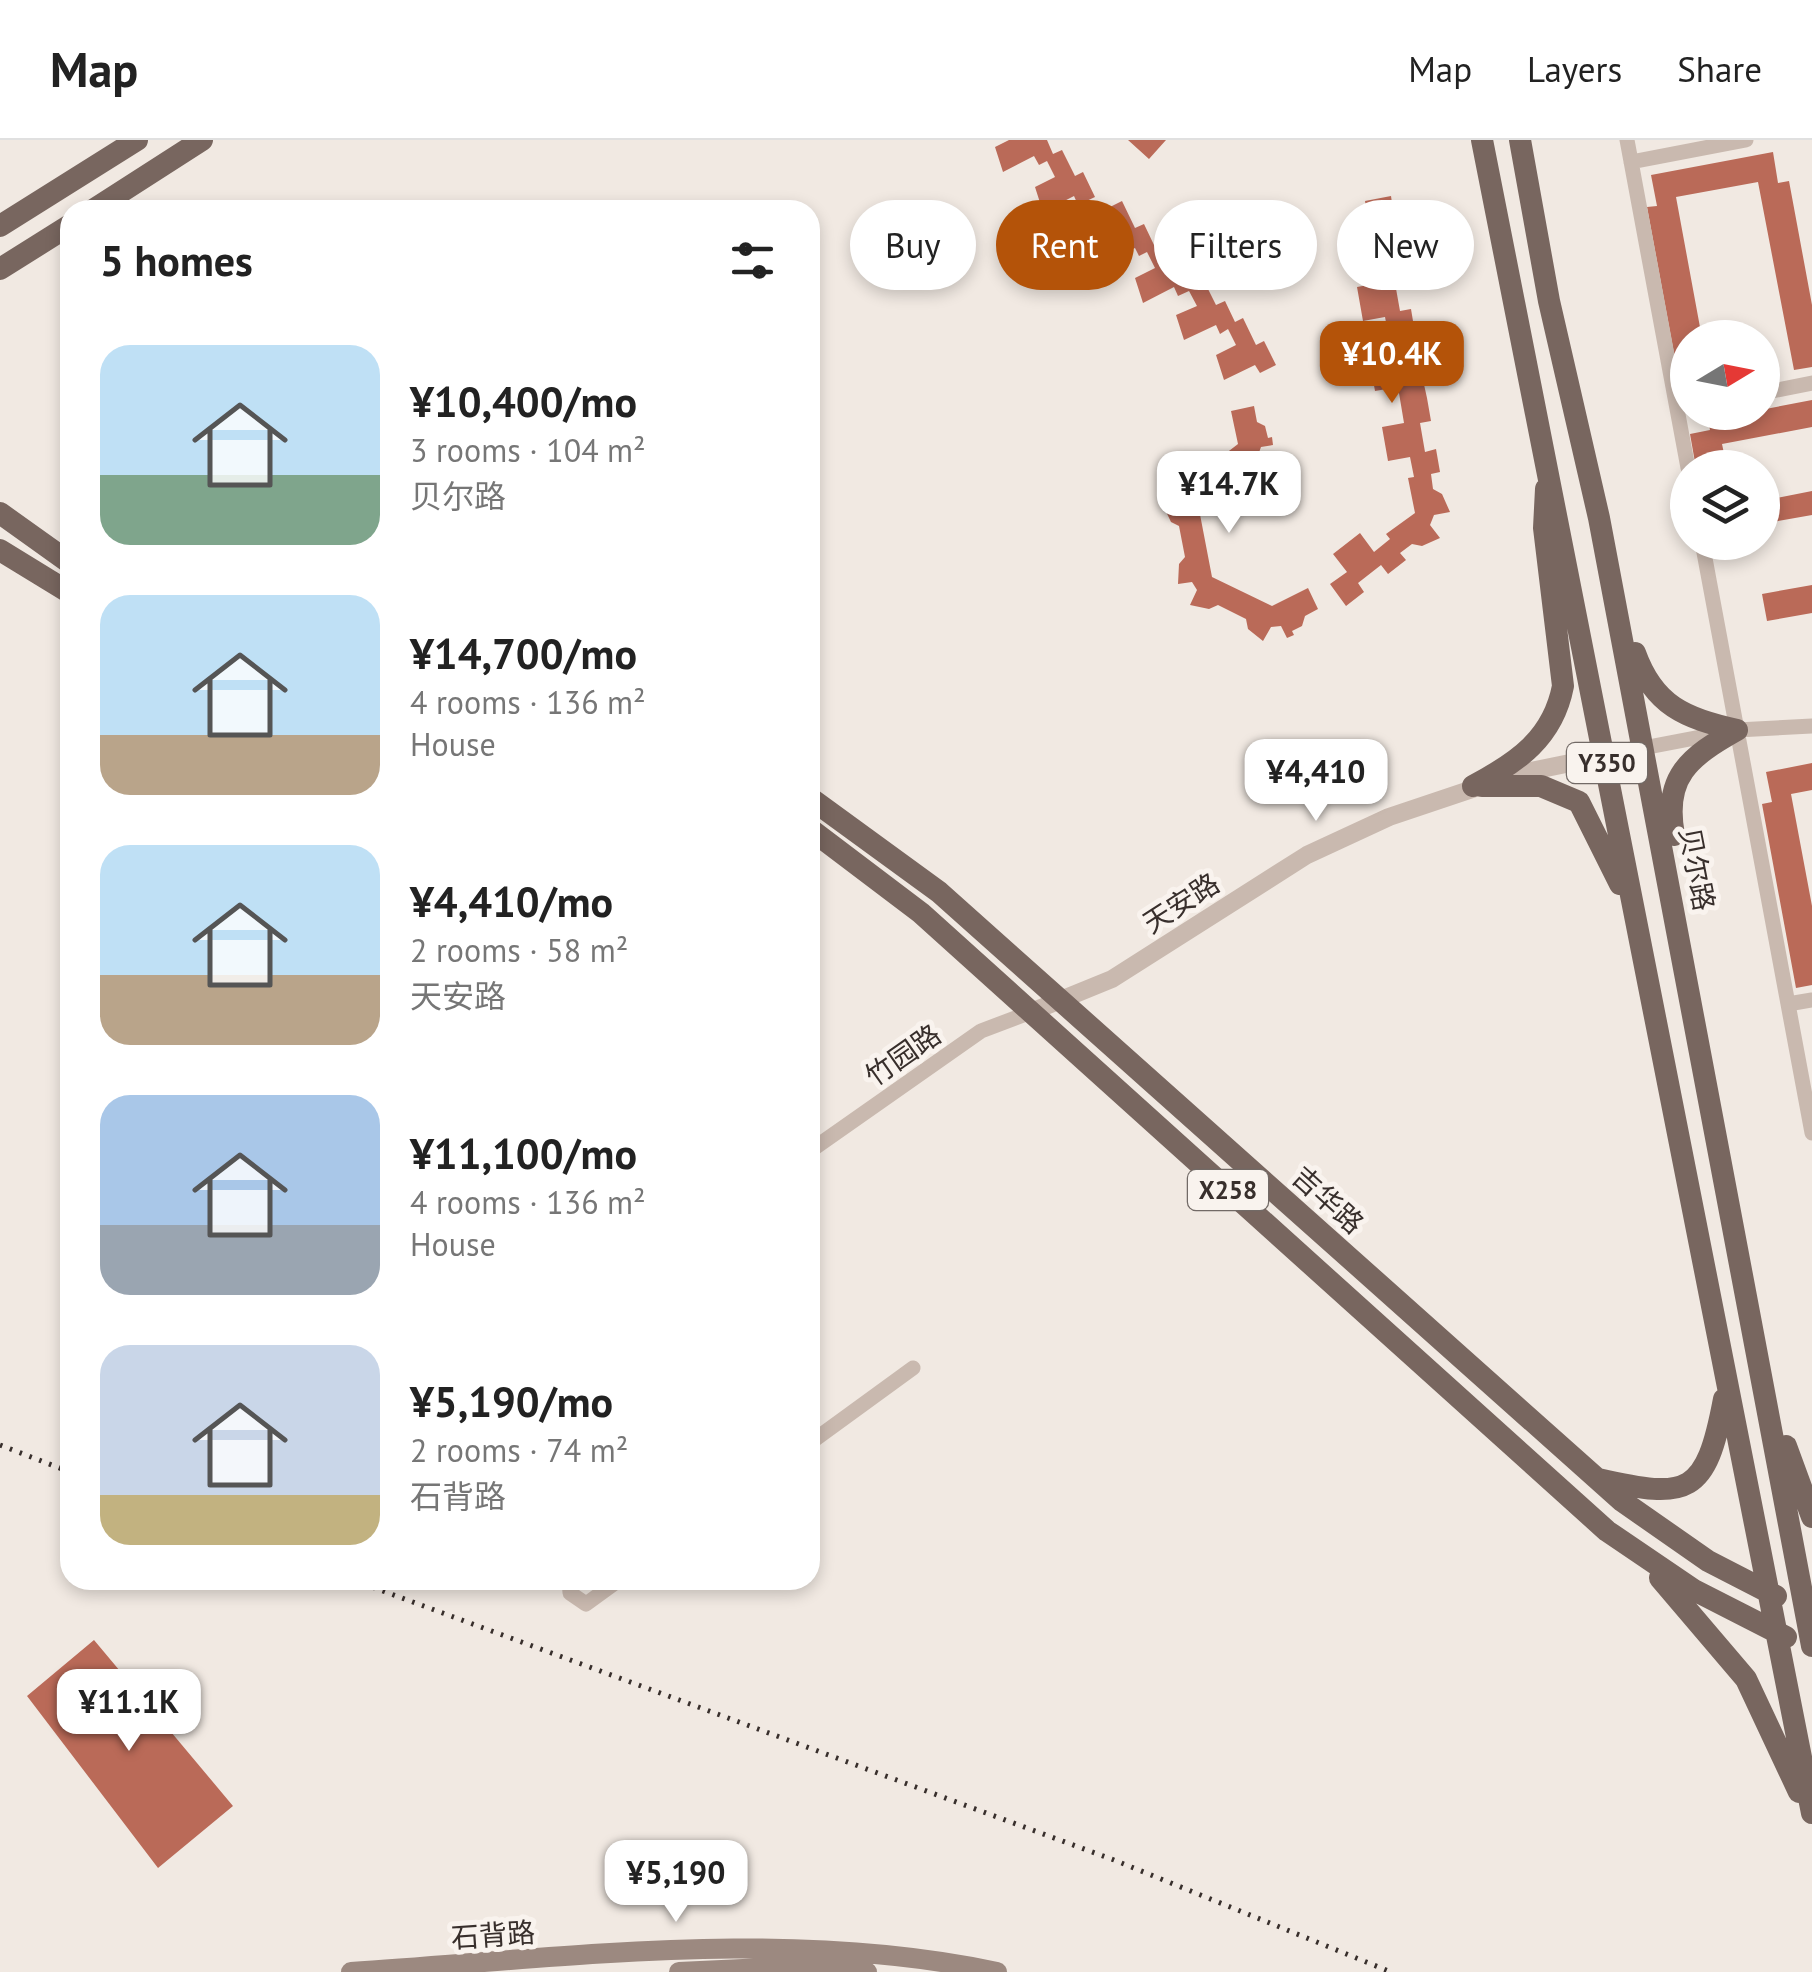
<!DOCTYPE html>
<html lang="en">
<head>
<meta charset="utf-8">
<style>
  body { margin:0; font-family:"PT Sans","Noto Sans SC",sans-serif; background:#f6f6f6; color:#222; height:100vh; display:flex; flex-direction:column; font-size:38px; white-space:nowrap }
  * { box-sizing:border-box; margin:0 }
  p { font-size:32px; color:#767676 }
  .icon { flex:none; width:55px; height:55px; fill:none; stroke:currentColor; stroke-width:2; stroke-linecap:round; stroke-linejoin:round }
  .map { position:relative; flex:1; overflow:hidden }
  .sheet { position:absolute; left:60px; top:60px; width:760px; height:1390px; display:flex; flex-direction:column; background:#fff; border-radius:30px; box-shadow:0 5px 15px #0003 }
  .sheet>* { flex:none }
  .guide { position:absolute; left:850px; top:60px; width:810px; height:90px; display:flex; gap:20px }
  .needle { width:65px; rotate:80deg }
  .fabs { position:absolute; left:1670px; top:180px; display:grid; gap:20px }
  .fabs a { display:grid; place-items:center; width:110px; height:110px; border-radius:50%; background:#fff; box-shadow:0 5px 15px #0003; font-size:50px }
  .price { position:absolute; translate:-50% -85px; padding:0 22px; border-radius:20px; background:#fff; color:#222; font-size:32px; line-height:65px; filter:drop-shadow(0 2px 5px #0008) }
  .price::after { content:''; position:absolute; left:50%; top:60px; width:30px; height:22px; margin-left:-15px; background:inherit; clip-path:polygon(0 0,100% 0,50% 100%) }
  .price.selected { background:#b45309; color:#fff }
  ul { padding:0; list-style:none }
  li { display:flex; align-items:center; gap:30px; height:250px; padding:0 40px }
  li span { display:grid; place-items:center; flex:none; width:280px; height:200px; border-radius:30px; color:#555 }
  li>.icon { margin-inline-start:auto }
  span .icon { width:120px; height:120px; fill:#fffc; stroke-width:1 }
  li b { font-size:42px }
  h2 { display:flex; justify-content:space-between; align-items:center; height:120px; padding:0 40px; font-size:42px }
  .pill { padding:0 35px; border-radius:45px; background:#fff; box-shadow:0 5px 15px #0003; font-size:35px; line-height:90px }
  .pill.selected { background:#b45309; color:#fff }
  header { display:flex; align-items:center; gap:60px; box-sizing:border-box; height:140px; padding:0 50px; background:#fff; border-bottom:2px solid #e0e0e0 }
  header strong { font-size:48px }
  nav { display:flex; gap:55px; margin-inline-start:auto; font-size:35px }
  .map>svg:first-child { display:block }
</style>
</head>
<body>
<header>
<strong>Map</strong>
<nav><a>Map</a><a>Layers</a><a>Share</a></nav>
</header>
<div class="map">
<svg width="1812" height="1832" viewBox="0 0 1812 1832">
  <rect width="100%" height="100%" fill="#f1e9e2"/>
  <!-- building -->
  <path fill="#ba6a58" d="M 1009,0 L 1047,0 L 1053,14 L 1062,10 L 1075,36 L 1083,32 L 1095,57 L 1078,65 L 1074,56 L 1043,72 L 1035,47 L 1055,37 L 1047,21 L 1039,25 L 1034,16 L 1003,32 L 995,7 Z
    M 1128,0 L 1166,0 L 1149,19 Z
    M 1773,12 L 1778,43 L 1789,41 L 1812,165 L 1812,227 L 1794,230 L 1758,42 L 1676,57 L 1702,198 L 1688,198 L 1688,250 L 1681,251 L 1647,67 L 1657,66 L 1651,35 Z
    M 1391,56 L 1394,77 L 1384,79 L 1389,108 L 1399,106 L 1406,141 L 1395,143 L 1400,171 L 1411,169 L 1418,211 L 1408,213 L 1413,242 L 1423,240 L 1427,258 L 1431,281 L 1420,283 L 1425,312 L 1436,309 L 1440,332 L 1431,334 L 1433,349 L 1442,354 L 1450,372 L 1434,375 L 1430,385 L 1440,398 L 1422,406 L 1412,404 L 1400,413 L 1406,420 L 1388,434 L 1381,425 L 1358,443 L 1364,452 L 1346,466 L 1330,444 L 1347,432 L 1333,414 L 1360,393 L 1374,412 L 1390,399 L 1386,394 L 1415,373 L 1408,338 L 1414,337 L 1410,317 L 1388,321 L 1382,287 L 1404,283 L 1398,247 L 1375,251 L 1369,218 L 1392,213 L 1385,177 L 1363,181 L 1357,147 L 1379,143 L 1374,113 L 1351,117 L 1345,83 L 1368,79 L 1365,61 Z
    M 1122,61 L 1135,88 L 1144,84 L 1154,105 L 1162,101 L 1175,128 L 1183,124 L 1193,144 L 1203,139 L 1216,165 L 1225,161 L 1235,182 L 1243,178 L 1256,205 L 1264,201 L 1276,225 L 1260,233 L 1255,225 L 1224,240 L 1216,215 L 1236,205 L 1228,189 L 1220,194 L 1216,185 L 1184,200 L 1176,175 L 1197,166 L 1189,151 L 1178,156 L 1174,147 L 1143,163 L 1135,138 L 1155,128 L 1147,112 L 1139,116 L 1135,108 L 1103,123 L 1095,98 L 1115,88 L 1106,69 Z
    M 1812,260 L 1812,287 L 1722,304 L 1727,328 L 1696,328 L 1690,294 L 1710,290 L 1708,280 Z
    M 1254,266 L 1257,282 L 1265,286 L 1268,298 L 1272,297 L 1273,305 L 1261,307 L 1257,318 L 1265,328 L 1247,336 L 1237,334 L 1198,364 L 1212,437 L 1272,466 L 1308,448 L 1318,469 L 1305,476 L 1302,486 L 1292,491 L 1294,495 L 1287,498 L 1281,486 L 1271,487 L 1263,501 L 1248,489 L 1246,479 L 1218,465 L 1209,469 L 1190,465 L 1197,450 L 1192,442 L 1178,444 L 1179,424 L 1185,417 L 1179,386 L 1171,382 L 1162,363 L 1175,361 L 1179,350 L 1171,340 L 1189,332 L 1199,334 L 1238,304 L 1231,271 Z
    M 1812,351 L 1812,375 L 1762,384 L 1762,361 Z
    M 1812,445 L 1812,473 L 1767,481 L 1762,454 Z
    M 1812,623 L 1812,650 L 1791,654 L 1812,766 L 1812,845 L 1796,848 L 1762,664 L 1772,662 L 1766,632 Z
    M 94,1500 L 233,1666 L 158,1728 L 27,1556 Z"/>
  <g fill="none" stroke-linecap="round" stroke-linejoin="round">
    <!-- minor -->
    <path stroke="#c9b9af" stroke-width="15" d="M 1627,0 L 1688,328
      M 1631,22 L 1746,0
      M 1762,253 L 1812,243
      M 1702,402 L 1812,993
      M 1643,608 L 1737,590 L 1812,586
      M 1788,864 L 1812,860
      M 810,1011 L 981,891 L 1031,872
      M 810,1303 L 913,1228
      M 569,1440 L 570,1453 L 586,1464 L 619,1440"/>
    <!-- tertiary -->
    <path stroke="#c9b9af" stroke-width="18" d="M 1031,872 L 1112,839 L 1307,715 L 1389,677 L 1517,634 L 1643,608"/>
    <!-- secondary -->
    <path stroke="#9c8980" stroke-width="20" d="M 351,1832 C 566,1818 784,1787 997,1832
      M 679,1832 L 787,1827 L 867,1832"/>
    <!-- primary -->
    <path stroke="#78665f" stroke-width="22" d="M 1482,0 L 1812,1673
      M 1520,0 L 1549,161 L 1599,378 L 1812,1506
      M 93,70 L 202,0
      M 0,86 L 137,0
      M 0,129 L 70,85
      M 0,373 L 70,423
      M 0,410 L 70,453
      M 1635,513 C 1654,566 1685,578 1737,590
      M 1473,646 C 1518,622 1553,598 1563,546 L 1544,388 L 1546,349
      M 1482,646 L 1541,646 L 1579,662 L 1620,744
      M 810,658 L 939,752 L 1622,1361 L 1708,1421 L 1776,1456
      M 810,689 L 921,773 L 1607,1391 L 1694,1450 L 1786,1497
      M 1674,695 C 1663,637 1689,617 1737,590
      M 1786,1306 L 1812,1377
      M 1598,1339 C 1689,1360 1706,1355 1724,1259
      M 1660,1438 L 1746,1539 L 1799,1652"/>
    <!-- rail -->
    <path stroke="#382f2c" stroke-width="5" stroke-dasharray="2.5 8" stroke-linecap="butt" d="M 0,1305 L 70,1332
      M 353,1440 L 1114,1720 L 1391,1832"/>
  </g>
  <g text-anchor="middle" stroke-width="10" stroke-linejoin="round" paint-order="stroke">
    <!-- shield labels -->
    <g fill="#f9f3ee" stroke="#726a66" stroke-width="2.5">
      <rect x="1567" y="603" width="80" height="40" rx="8"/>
      <rect x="1188" y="1030" width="80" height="40" rx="8"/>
    </g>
    <g font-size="25" font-weight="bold" fill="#382f2c">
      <text x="1607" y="632">Y350</text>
      <text x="1228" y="1059">X258</text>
    </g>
    <!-- street labels -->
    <g font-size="28" fill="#382f2c" stroke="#f9f3ee">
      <text transform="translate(1697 729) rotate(79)" y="10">贝尔路</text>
      <text transform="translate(1181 763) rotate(-33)" y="10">天安路</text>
      <text transform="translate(903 915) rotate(-35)" y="10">竹园路</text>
      <text transform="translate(1328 1060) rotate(42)" y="10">吉华路</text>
      <text transform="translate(493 1795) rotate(-4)" y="10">石背路</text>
    </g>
  </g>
</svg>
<div class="fabs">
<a><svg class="needle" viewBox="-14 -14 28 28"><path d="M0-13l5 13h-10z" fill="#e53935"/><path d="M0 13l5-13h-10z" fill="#767676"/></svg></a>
<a><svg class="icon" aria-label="layers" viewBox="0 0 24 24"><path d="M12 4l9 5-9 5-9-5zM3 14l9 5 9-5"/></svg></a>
</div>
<b class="price selected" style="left:1392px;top:266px">¥10.4K</b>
<b class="price" style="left:1229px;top:396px">¥14.7K</b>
<b class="price" style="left:1316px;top:684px">¥4,410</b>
<b class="price" style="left:129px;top:1614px">¥11.1K</b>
<b class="price" style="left:676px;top:1785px">¥5,190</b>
<div class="guide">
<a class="pill">Buy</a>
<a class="pill selected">Rent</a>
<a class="pill">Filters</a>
<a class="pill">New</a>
</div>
<section class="sheet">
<h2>5 homes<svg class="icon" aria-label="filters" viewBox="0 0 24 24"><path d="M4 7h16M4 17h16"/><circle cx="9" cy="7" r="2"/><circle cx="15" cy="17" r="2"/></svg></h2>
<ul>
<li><span style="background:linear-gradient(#bfe0f5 65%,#7fa58c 0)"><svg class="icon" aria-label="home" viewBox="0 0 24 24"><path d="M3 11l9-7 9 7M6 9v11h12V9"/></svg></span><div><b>¥10,400/mo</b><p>3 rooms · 104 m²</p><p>贝尔路</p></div></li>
<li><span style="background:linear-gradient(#bfe0f5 70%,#b9a48a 0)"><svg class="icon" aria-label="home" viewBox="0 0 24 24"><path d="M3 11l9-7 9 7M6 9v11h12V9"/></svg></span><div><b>¥14,700/mo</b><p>4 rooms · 136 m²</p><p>House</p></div></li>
<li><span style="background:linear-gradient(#bfe0f5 65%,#b9a48a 0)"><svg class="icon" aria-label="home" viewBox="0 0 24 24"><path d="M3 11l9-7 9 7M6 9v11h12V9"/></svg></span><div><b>¥4,410/mo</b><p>2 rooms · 58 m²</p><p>天安路</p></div></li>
<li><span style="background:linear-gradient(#a9c7e8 65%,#9aa5b1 0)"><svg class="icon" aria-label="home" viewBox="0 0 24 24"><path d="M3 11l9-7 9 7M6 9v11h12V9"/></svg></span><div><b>¥11,100/mo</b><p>4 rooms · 136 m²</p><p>House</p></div></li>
<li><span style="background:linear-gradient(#c9d6e8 75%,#c2b280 0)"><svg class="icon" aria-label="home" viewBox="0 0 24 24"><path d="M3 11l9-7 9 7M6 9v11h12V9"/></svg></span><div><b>¥5,190/mo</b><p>2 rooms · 74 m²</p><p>石背路</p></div></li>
</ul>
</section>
</div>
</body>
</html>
